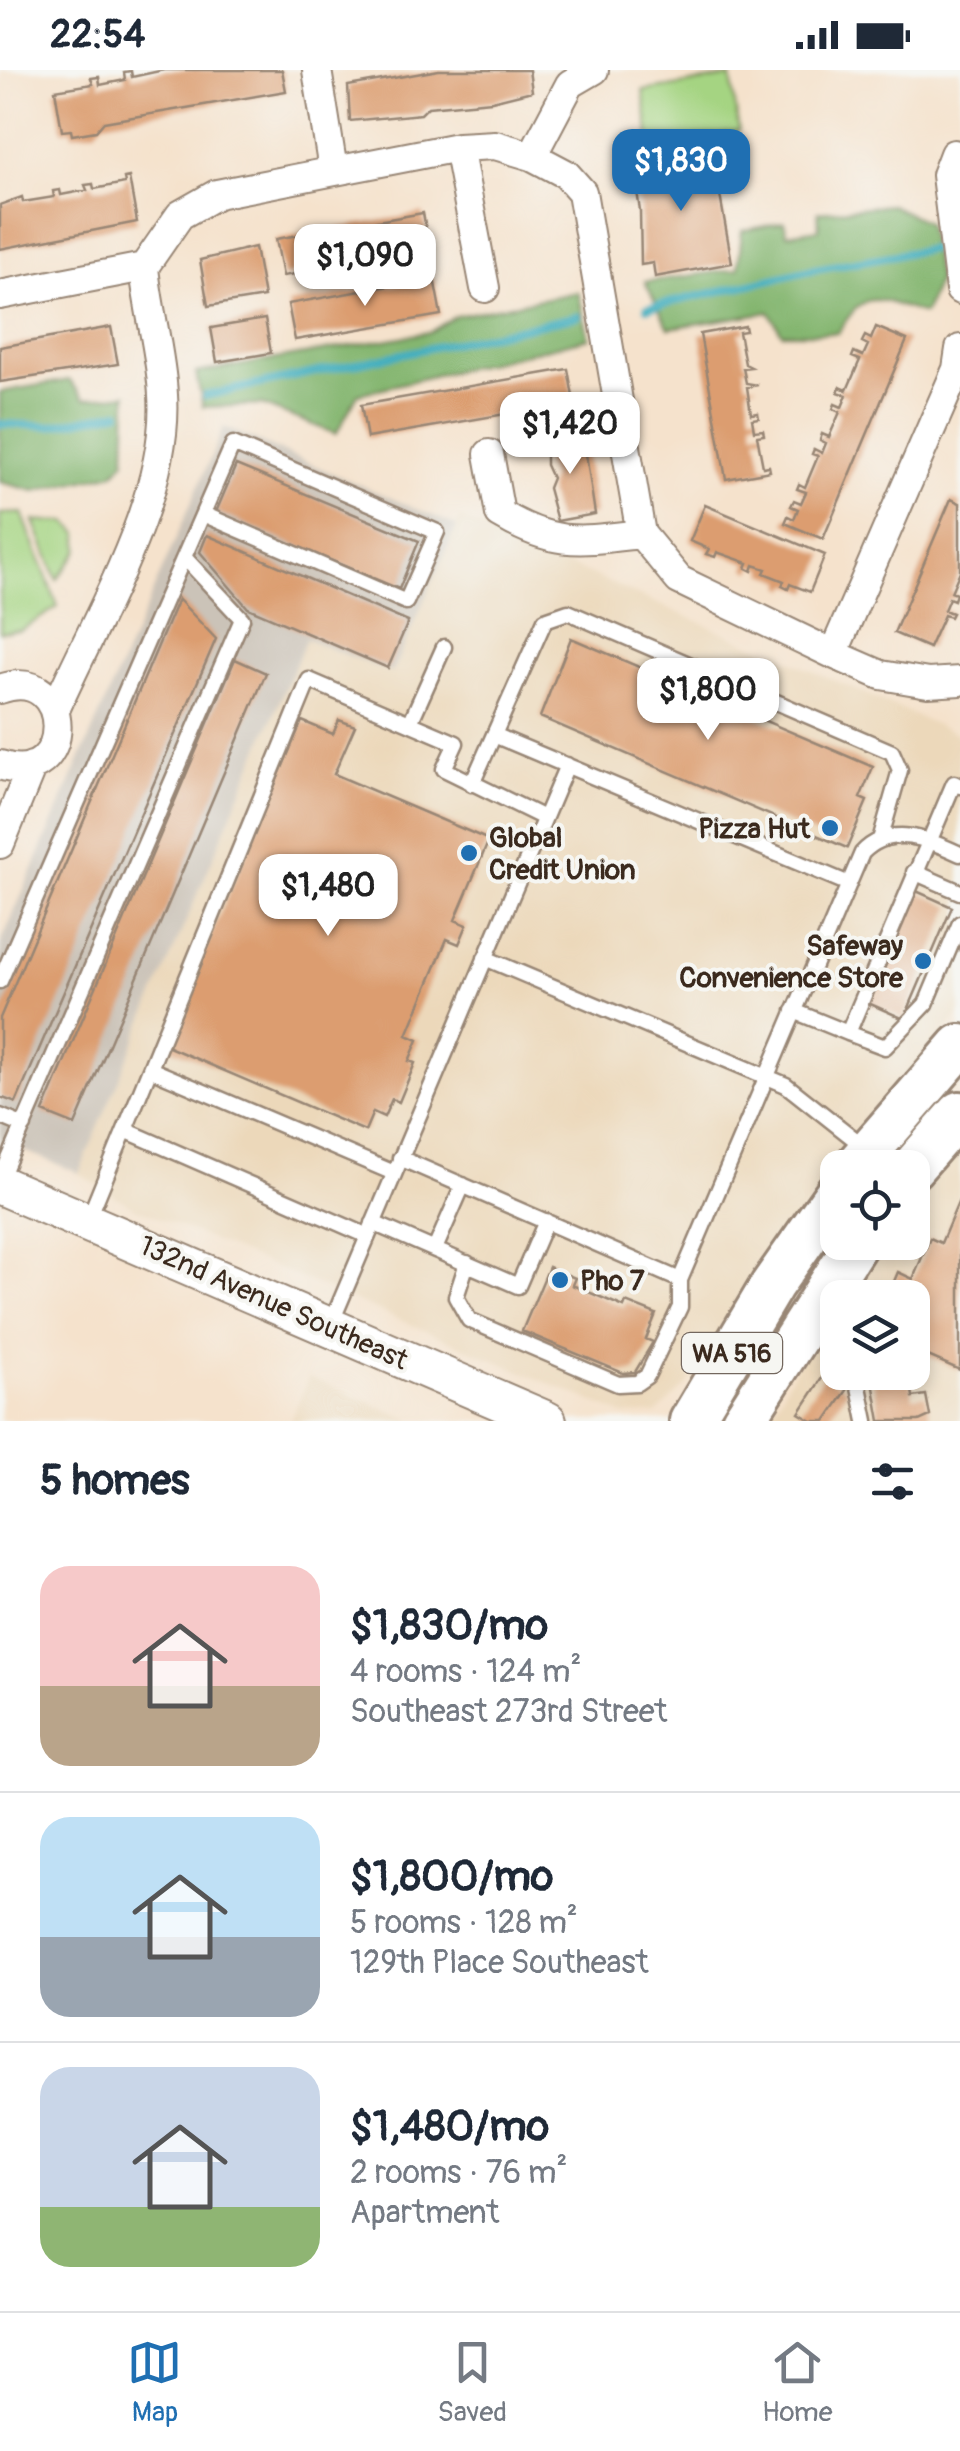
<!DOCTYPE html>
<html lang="en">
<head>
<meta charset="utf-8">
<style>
  body { margin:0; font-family:Pangolin,sans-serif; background:#f2f2f3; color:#1f2937; height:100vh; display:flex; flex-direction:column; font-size:38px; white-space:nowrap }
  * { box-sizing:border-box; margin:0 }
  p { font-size:32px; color:#747a83 }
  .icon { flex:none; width:55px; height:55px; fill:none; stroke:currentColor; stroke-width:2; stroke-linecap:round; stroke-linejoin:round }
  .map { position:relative; height:1351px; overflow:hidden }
  .drawer { display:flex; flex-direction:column; background:#fff; flex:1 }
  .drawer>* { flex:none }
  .tools { position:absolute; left:820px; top:1080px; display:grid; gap:20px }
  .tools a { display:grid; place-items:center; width:110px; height:110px; border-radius:20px; background:#fff; box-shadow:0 5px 15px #0003; font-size:50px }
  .price { position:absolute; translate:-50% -85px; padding:0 22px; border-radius:20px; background:#fff; color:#222; font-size:32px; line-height:65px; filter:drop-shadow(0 2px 5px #0008) }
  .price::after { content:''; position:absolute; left:50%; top:60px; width:30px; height:22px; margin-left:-15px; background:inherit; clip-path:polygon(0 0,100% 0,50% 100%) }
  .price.active { background:#1f6fb2; color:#fff }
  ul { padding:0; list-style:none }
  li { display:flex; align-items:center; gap:30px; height:250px; padding:0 40px }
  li+li { border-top:2px solid #e0e1e3 }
  li span { display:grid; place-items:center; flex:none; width:280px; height:200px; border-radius:30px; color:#555 }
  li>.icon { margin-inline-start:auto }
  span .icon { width:120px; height:120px; fill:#fffc; stroke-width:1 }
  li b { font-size:42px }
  h2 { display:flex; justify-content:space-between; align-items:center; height:120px; padding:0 40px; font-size:42px }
  .status { display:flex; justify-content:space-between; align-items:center; height:70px; padding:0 50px; background:#fff; direction:ltr }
  .status svg { height:28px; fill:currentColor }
  .tab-bar { display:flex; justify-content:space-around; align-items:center; height:140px; border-top:2px solid #e0e1e3; background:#fff; font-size:28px; color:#747a83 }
  .tab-bar a { display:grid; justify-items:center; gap:5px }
  .tab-bar .active { color:#1f6fb2 }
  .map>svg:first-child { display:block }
</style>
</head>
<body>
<div class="status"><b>22:54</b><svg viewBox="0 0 49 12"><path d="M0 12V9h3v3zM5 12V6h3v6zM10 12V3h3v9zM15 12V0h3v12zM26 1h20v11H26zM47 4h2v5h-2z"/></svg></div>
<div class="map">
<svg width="960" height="1351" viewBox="0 0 960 1351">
  <rect width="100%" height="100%" fill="#f6f6f2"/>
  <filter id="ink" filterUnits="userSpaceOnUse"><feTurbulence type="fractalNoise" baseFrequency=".01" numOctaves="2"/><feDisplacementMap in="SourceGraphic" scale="20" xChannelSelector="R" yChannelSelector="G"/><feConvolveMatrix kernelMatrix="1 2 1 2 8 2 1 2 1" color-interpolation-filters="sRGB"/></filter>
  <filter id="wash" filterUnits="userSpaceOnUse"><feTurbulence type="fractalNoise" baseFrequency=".0048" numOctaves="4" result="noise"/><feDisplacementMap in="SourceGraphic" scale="40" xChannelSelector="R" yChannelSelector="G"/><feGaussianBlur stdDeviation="2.25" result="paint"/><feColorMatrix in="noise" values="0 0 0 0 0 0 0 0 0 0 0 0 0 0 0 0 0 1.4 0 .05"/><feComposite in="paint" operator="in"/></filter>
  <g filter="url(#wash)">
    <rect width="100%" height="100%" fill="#f5e2cc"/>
    <!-- built -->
    <path fill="#ecd8ba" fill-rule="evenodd" d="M 460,448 L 960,665 L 960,945 L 873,1045 L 738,1231 L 688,1314 L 656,1344 L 624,1345 L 131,1136 L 79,1103 L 306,569 L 392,602 Z
      M 960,1063 L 960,1351 L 767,1351 L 834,1226 L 874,1173 L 912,1172 L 913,1120 ZM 838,1228 L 912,1228 L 912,1302 L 838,1302 Z
      M 309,1307 L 413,1351 L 290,1351 Z"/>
    <!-- industrial -->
    <path fill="#cbc3b8" d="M 224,357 L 457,456 L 392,603 L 306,569 L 79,1103 L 0,1071 L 0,875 Z"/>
    <!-- green -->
    <path fill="#a5d482" stroke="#707f50" stroke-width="2.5" d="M 731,7 L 739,61 L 651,75 L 643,21 Z
      M 22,443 L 58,537 L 21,560 L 0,562 L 0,444 Z
      M 34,451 L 67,452 L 79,463 L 79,480 L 57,510 Z"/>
    <!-- forest -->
    <path fill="#84b670" stroke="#607047" stroke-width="2.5" d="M 890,135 L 927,152 L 938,210 L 924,244 C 876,230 867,214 838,263 L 782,263 L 769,242 L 669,258 L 645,212 L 738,199 L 742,161 L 784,152 L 787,164 L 819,159 L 818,142 Z
      M 578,222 L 589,268 L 358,324 L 336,364 L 262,335 L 203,337 L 196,303 L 430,262 L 456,246 Z
      M 69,310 L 85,329 L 127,324 L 125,390 L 114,403 L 35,421 L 0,412 L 0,322 Z"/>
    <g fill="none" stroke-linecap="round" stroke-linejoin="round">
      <!-- stream -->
      <path stroke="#3fadbd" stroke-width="8" d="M 647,238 L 815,199 L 930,179
        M 205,326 L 578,246
        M 0,354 L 51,356 L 119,342"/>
    </g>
    <g id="blocks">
      <!-- building -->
      <path fill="#dc9d6f" d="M 164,0 L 282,0 L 286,21 L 104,52 L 96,61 L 72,65 L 71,60 L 62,61 L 55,20 L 93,14 L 91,8 L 99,7 L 100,15 L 125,10 L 124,2 L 131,1 L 132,7 Z
        M 439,0 L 529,0 L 532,21 L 492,31 L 428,37 L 421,44 L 350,51 L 348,16 Z
        M 712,80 L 732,193 L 655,207 L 653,193 L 641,195 L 640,141 L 633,94 Z
        M 129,107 L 137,152 L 0,179 L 0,135 L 22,127 L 23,132 L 54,127 L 53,121 L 60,120 L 61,125 L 87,120 L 85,115 L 93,114 L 94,119 L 125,113 L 124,108 Z
        M 423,143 L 430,180 L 283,206 L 276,169 Z
        M 255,177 L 264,227 L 208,236 L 200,190 Z
        M 434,208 L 441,245 L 295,270 L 288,234 Z
        M 265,249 L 271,283 L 217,292 L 211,258 Z
        M 745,256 L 746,261 L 739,262 L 745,294 L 751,297 L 743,298 L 746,313 L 758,315 L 747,317 L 751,344 L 758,343 L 759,348 L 752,349 L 754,361 L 763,360 L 764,365 L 757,366 L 763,397 L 769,396 L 770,401 L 726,409 L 700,264 Z
        M 111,257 L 118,294 L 0,312 L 0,277 Z
        M 876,257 L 907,270 L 823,469 L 785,453 L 788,446 L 794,449 L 798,439 L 791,436 L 794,430 L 801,433 L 806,422 L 797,419 L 799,414 L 805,417 L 818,386 L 812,384 L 814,379 L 822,383 L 826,373 L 820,370 L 822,364 L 829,367 L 840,342 L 833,339 L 835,334 L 842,337 L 847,325 L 838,322 L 840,317 L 847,320 L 860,290 L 852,287 L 854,282 L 863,286 L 868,275 L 862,272 L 865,266 L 871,269 Z
        M 568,299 L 574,332 L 367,368 L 361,335 Z
        M 583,363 L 590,383 L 586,384 L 595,444 L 557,451 L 548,418 L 552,408 L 546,395 L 546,370 Z
        M 236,395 L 419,471 L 399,519 L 216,442 Z
        M 951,429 L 960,433 L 960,501 L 951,522 L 956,524 L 954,530 L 949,528 L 944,540 L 952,543 L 950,547 L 944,545 L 929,578 L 894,563 Z
        M 705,435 L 825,485 L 810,522 L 790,514 L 788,519 L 782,516 L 784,511 L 764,503 L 766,499 L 754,495 L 752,501 L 746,498 L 748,493 L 717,482 L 715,487 L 706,484 L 709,479 L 690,471 Z
        M 207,465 L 408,552 L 388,598 L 248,538 L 200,482 Z
        M 178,529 L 216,569 L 16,1033 L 0,1027 L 0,948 Z
        M 571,568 L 873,697 L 860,728 L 867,731 L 847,778 L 540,647 Z
        M 235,589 L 266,603 L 75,1055 L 43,1042 Z
        M 339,650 L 355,656 L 334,704 L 489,770 L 455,850 L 467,855 L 459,874 L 447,869 L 407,965 L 418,970 L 409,991 L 415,993 L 399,1032 L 392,1029 L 384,1047 L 373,1042 L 365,1061 L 164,975 L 302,651 L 333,664 Z
        M 914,820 L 952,837 L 904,949 L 866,932 Z
        M 960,1128 L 960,1300 L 912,1279 L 912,1228 L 887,1228 L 898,1202 L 913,1209 L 930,1168 L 941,1173 Z
        M 549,1197 L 575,1208 L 572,1215 L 624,1237 L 626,1232 L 656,1244 L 646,1269 L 653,1272 L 635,1302 L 623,1303 L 522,1261 Z
        M 824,1305 L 847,1320 L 826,1351 L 812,1351 L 799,1343 Z
        M 910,1306 L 913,1327 L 926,1325 L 930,1346 L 919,1351 L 880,1351 L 873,1312 Z"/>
    </g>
  </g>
  <g filter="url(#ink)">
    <use href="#blocks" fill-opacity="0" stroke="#988675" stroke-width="2.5"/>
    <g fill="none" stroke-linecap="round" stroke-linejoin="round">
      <defs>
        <path id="lane" d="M 410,653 L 444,577
          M 494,665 L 849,814
          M 472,714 L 545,550 L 568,542 L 892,682 L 900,700 L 880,770
          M 914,802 L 960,822
          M 485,888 L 786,1015 L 867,1079
          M 0,911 L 233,374 L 437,462 L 406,532 L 203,444
          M 794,941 L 848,963 L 954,713 L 960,716
          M 848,963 L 885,977 L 926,934 L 960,853
          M 150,999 L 394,1103
          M 0,1046 L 24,1056
          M 125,1060 L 368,1166
          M 400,1088 L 680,1210
          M 0,1110 L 242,549 L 184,487
          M 88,1150 L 309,610 L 456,673 L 444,699 L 544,748
          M 373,1153 L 518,1216 L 546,1151
          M 435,1179 L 463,1115
          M 467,1193 L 456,1227 L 469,1250 L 618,1314 L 637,1313 L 647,1306 L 680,1237 L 680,1210 L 862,783 C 891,753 928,769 960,784
          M 810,1253 L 838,1276
          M 330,1256 L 567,695
          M 856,1302 L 866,1351"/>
        <path id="street" d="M 317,0 L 333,100
          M 458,77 L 485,218
          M 532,86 L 566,104 L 582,122 L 641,464
          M 960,86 L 954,84 L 946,105 L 960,220
          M 144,197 L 180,145 L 217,124 L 458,77 L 495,75 L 532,86 L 570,14 L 594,0
          M 0,225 L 144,197
          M 489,384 L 500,444 C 555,477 580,471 641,464
          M 641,464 L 679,510 L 833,584 L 881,605 L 928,613 L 960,611
          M 833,584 L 957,299 L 960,279
          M 0,619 C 75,592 76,721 0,695
          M 55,640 C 95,549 170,427 163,325 C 161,283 148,240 144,197
          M 0,774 L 32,696"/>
        <path id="secondary" d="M 0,1115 L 547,1351"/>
        <path id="primary" d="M 854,1098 L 960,976
          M 912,1098 L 960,1043
          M 691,1351 L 772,1215 L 838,1121
          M 743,1351 L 857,1172"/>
      </defs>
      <!-- lane casing -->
      <use href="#lane" stroke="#988675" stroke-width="19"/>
      <!-- street casing -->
      <use href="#street" stroke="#988675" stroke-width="32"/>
      <!-- secondary casing -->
      <use href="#secondary" stroke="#988675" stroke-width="42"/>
      <!-- primary casing -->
      <use href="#primary" stroke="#988675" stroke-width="48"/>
      <!-- lane -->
      <use href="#lane" stroke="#fff" stroke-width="14"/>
      <!-- street -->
      <use href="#street" stroke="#fff" stroke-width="28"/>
      <!-- secondary -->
      <use href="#secondary" stroke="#fff" stroke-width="38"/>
      <!-- primary -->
      <use href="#primary" stroke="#fff" stroke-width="42"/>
    </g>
  </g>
  <!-- markers -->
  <g fill="#1f6fb2" stroke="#f6f6f2" stroke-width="4">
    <circle cx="830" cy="758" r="10"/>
    <circle cx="469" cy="783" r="10"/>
    <circle cx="923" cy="891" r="10"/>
    <circle cx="560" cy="1210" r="10"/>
  </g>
  <g text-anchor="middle" stroke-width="8" stroke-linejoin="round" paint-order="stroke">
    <!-- shield labels -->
    <rect fill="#f6f6f2" stroke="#73675e" stroke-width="2.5" x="682" y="1263" width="100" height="40" rx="8"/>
    <g font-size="25" font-weight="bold" fill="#3b2a1e">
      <text x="732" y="1292">WA 516</text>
    </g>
    <!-- poi labels -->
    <g font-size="28" font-weight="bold" fill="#3b2a1e" stroke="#f6f6f2" text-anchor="end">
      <text x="810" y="768">Pizza Hut</text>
      <text x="489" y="777" text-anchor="start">Global<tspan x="489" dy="32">Credit Union</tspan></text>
      <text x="903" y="885">Safeway<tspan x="903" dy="32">Convenience Store</tspan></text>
      <text x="580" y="1220" text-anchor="start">Pho 7</text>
    </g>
    <!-- street labels -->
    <g font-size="28" fill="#3b2a1e" stroke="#f6f6f2">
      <text transform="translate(274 1232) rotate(24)" y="10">132nd Avenue Southeast</text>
    </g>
  </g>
</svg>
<div class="tools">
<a><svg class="icon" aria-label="locate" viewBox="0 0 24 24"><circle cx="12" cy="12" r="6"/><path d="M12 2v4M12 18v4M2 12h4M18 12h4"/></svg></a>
<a><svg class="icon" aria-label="layers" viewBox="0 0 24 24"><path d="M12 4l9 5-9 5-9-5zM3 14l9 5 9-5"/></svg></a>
</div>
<b class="price active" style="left:681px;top:144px">$1,830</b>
<b class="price" style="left:365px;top:239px">$1,090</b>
<b class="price" style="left:570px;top:407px">$1,420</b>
<b class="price" style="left:708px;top:673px">$1,800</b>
<b class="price" style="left:328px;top:869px">$1,480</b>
</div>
<section class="drawer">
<h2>5 homes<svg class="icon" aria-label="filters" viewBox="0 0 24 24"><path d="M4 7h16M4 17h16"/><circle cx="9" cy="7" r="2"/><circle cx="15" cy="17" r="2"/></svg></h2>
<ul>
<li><span style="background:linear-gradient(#f6c9c9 60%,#b9a48a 0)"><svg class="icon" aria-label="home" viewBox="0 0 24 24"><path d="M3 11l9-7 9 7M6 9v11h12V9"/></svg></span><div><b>$1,830/mo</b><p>4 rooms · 124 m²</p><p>Southeast 273rd Street</p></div></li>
<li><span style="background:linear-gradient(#bfe0f5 60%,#9aa5b1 0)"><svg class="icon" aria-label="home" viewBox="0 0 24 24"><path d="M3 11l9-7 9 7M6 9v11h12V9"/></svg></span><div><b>$1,800/mo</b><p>5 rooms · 128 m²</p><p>129th Place Southeast</p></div></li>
<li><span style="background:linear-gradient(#c9d6e8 70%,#8fb573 0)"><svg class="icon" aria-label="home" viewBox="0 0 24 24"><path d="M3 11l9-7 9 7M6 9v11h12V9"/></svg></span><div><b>$1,480/mo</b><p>2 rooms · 76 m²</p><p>Apartment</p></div></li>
</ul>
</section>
<nav class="tab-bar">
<a class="active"><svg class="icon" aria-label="map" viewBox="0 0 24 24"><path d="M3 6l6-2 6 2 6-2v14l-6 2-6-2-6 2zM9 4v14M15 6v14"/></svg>Map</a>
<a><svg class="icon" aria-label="saved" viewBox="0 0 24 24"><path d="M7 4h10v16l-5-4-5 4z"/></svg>Saved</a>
<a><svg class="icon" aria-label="home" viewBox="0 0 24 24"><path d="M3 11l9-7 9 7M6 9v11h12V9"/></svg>Home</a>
</nav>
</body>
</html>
